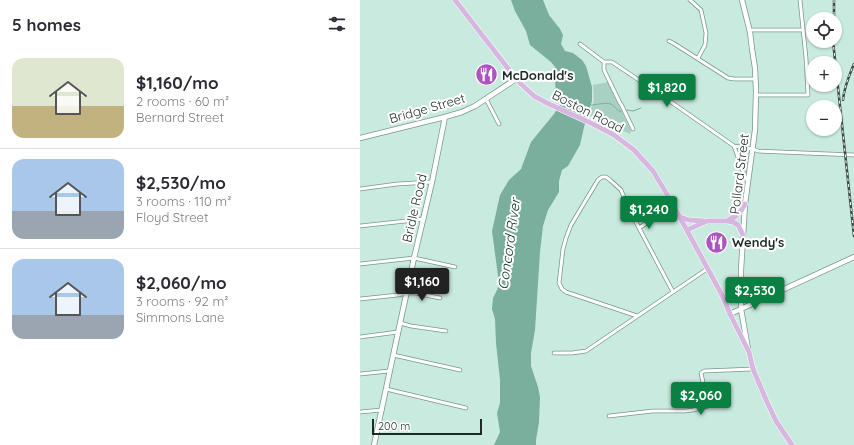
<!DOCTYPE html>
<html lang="en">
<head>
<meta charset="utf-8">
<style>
  body { margin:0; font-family:Quicksand,sans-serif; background:#f2f2f3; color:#2b2b33; height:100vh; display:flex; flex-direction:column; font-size:15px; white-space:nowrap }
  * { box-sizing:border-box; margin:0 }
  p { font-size:13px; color:#7c7c81 }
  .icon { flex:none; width:22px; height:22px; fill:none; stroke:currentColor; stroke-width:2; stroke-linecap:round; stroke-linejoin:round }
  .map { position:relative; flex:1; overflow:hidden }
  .side { display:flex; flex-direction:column; background:#fff; width:360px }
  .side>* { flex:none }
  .controls { position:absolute; left:446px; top:12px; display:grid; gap:8px }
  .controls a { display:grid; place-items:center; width:36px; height:36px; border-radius:50%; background:#fff; box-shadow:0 1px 3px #0004; font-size:20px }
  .scale { position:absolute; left:12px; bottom:10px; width:110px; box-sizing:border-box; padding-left:4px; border:2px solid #1c2925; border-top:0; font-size:11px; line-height:14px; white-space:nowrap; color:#1c2925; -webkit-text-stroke:3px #fff; paint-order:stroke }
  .price { position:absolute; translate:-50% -34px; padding:0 9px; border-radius:4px; background:#0b8043; color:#fff; font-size:13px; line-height:26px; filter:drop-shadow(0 1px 2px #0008) }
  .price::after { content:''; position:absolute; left:50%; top:24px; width:12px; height:9px; margin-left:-6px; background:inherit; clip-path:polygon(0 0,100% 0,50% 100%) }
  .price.on { background:#222; color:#fff }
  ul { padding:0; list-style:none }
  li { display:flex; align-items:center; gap:12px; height:100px; padding:0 12px }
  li+li { border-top:1px solid #e1e1e2 }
  li span { display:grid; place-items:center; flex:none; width:112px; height:80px; border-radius:12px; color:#555 }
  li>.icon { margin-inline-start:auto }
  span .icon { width:48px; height:48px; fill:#fffc; stroke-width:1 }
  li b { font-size:17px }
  h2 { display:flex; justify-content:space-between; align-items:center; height:48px; padding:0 12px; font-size:17px }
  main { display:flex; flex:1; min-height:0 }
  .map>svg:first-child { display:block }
</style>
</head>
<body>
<main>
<section class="side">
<h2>5 homes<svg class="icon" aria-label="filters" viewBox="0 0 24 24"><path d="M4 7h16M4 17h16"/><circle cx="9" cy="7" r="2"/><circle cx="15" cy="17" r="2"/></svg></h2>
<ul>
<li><span style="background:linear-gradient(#dfe7d0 60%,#c2b280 0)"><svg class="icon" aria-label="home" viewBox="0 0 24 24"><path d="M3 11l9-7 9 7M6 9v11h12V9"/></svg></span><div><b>$1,160/mo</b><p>2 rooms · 60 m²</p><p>Bernard Street</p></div></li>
<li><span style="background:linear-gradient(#a9c7e8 65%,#9aa5b1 0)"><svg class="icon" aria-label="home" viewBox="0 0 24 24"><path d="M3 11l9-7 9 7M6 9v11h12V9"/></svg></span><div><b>$2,530/mo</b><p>3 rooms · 110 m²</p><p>Floyd Street</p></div></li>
<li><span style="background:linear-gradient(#a9c7e8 70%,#9aa5b1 0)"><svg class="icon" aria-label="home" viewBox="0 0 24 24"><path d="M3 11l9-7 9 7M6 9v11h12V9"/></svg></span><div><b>$2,060/mo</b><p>3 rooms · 92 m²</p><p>Simmons Lane</p></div></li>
</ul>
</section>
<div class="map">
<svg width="494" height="445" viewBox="0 0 494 445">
  <rect width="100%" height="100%" fill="#c9eadf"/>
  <!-- green -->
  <path fill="#a8d0c3" d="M 248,82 L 271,131 L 270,134 L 229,115 L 234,101 L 233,85 Z"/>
  <!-- water -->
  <path fill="#7aae9d" d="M 151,0 L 183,0 L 189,15 L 200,29 L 203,35 L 201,44 L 205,51 L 213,53 L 222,60 L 226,66 L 232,87 L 232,101 L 224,127 L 220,145 L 208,166 L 202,170 L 199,181 L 199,192 L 188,210 L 183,226 L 180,252 L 175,330 L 171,353 L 171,366 L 178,387 L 180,397 L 179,422 L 176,440 L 176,445 L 134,445 L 140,432 L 137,413 L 140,403 L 140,380 L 136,343 L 135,319 L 132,309 L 133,298 L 137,290 L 139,283 L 132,231 L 140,195 L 149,180 L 161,169 L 171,142 L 194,114 L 201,103 L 196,94 L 195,81 L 195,67 L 191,62 L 170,45 L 166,31 L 155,11 Z"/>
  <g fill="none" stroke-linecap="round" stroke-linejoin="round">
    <!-- stream -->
    <path stroke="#7aae9d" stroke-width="1" d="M 231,105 C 237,105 245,102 251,104 C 255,106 256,110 261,112
      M 267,110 L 273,111 L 281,108"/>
    <defs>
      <path id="street" d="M 330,0 L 341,10 L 346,33 L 345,45 L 338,58
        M 389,30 L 443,30
        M 309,41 L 313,43 L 368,78 L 374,79 L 395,79
        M 220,44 L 244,62 L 252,62 L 304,97 L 374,146 L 393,149 L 398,151 L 494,155
        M 244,62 L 244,70 L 260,103
        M 396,95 L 448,95 L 446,58 L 440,0
        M 126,99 L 139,124
        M 261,104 L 273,129
        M 374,146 L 385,177 L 388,181
        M 0,189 L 37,184 L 72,182
        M 0,226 L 64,219
        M 279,228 L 314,205
        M 0,264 L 54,258 L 95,267
        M 0,299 L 38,295 L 46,293 L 55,293 L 80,298
        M 277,316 L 206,292 L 202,289 L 199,283 L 203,249 L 206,238 L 211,225 L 238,180 L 242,177 L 246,177 L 250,180 L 261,190 L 269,209 L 313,292
        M 40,323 L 51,326 L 86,331
        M 0,337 L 38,332
        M 194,353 L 212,353 L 226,351 L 347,269
        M 33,355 L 100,370
        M 0,374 L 29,371
        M 26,389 L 106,408
        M 0,412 L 22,410
        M 249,416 L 293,411 L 325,411 L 333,410 L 348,406 L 341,373 L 344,371 L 393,369"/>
      <path id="secondary" d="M 382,0 L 390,32 L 392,49 L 395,68 L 396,91 L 395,130 L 385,204 L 381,270 L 381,309 L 388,349
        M 0,138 L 85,117 L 102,112 L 115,106 L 156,79
        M 370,314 L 494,257
        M 14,445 L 54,258 L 72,182 L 85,117"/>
      <path id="primary" d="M 95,0 L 150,71 L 161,84 L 174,96 L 187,103 L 233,124 L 254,135 L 274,150 L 293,171 L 311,201 L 362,295 L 370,314 L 389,352 L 393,369 L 407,402 L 416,421 L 432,445
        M 320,217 L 329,220 L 344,221
        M 368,220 C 377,217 381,212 385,204
        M 327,230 L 347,221 L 367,221 L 373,222 L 378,225 L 383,235"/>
    </defs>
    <!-- street casing -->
    <use href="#street" stroke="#77978c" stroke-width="4.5"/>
    <!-- secondary casing -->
    <use href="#secondary" stroke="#77978c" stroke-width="6"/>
    <!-- primary casing -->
    <use href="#primary" stroke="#fff" stroke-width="6"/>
    <!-- street -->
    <use href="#street" stroke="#fff" stroke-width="3"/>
    <!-- secondary -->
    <use href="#secondary" stroke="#fff" stroke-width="4.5"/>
    <!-- primary -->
    <use href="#primary" stroke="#d7b7df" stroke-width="5"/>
    <defs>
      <path id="rail" d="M 474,0 L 474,19
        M 473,41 L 494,236
        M 483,100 C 484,87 489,76 494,64"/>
    </defs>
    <!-- rail casing -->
    <use href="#rail" stroke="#3c4d48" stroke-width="2.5"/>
    <!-- rail -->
    <use href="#rail" stroke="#fff" stroke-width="1" stroke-dasharray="3" stroke-linecap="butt"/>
  </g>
  <!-- icons -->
  <defs>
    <symbol id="restaurant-disc" viewBox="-11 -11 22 22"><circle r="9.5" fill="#ad54c1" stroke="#fff"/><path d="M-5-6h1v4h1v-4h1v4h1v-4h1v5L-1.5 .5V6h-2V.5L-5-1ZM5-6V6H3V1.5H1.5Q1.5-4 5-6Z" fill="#fff"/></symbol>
  </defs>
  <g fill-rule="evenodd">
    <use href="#restaurant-disc" x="114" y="62" width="25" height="25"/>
    <use href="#restaurant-disc" x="344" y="230" width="25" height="25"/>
  </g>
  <g text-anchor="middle" stroke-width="4" stroke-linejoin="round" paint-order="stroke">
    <!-- poi labels -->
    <g font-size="13" font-weight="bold" fill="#1c2925" stroke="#fff" text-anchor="start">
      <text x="142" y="80">McDonald's</text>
      <text x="372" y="247">Wendy's</text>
    </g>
    <!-- street labels -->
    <g font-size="13" fill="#1c2925" stroke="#fff">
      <text transform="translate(67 108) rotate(-16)" y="5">Bridge Street</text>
      <text transform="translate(228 111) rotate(27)" y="5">Boston Road</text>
      <text transform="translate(379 174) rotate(-83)" y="5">Pollard Street</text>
      <text transform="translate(54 208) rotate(-77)" y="5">Bridle Road</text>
    </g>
    <!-- water labels -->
    <g font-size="14" font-style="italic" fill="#023328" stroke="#fff">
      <text transform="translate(149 244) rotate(-82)" y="5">Concord River</text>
    </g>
  </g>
</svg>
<div class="controls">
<a><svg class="icon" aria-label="locate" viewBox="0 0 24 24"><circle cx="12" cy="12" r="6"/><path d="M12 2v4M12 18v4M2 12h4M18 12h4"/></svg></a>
<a>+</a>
<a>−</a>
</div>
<div class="scale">200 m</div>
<b class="price" style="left:307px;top:108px">$1,820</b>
<b class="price" style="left:289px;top:230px">$1,240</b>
<b class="price on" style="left:62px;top:302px">$1,160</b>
<b class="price" style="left:395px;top:311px">$2,530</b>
<b class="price" style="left:341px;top:416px">$2,060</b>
</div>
</main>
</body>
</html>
